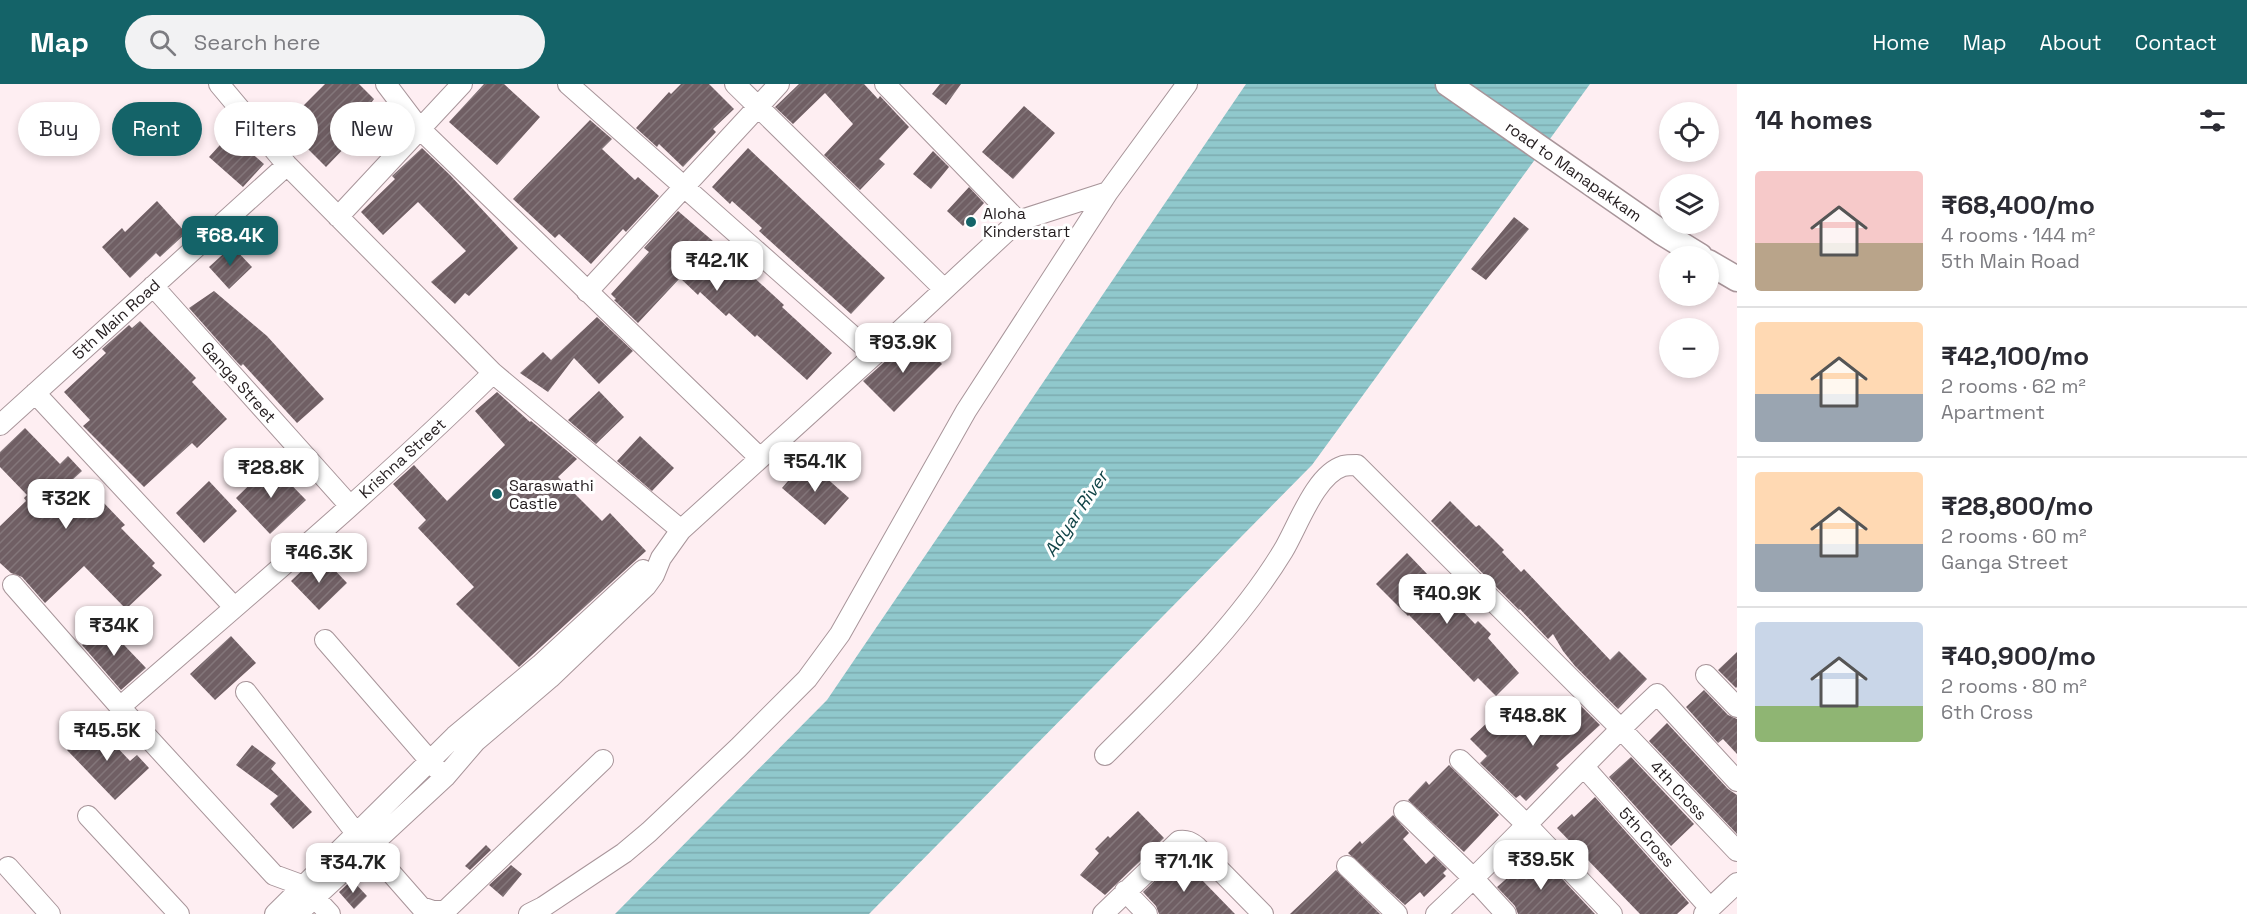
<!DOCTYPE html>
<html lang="en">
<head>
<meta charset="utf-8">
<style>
  body { margin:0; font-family:"Space Grotesk",sans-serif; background:#f2f2f3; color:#2b2b33; height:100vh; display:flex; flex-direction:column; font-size:22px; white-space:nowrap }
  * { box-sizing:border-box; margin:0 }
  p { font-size:20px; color:#7c7c81 }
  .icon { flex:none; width:33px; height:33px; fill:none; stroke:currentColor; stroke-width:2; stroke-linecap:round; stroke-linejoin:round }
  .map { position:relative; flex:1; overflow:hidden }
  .sheet { display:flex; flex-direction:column; background:#fff; width:510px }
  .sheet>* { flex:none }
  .hud { position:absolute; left:18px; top:18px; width:570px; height:54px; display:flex; gap:12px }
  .controls { position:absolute; left:1659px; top:18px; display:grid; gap:12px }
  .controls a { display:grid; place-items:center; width:60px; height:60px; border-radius:50%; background:#fff; box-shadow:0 3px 9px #0003; font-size:30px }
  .price { position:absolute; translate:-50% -51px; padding:0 14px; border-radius:12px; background:#fff; color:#222; font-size:20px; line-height:39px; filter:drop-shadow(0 2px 3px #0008) }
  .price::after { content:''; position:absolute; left:50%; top:36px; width:18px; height:14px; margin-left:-9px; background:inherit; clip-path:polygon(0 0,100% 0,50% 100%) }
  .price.on { background:#146368; color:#fff }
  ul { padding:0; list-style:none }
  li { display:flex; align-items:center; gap:18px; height:150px; padding:0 18px }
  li+li { border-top:2px solid #e1e1e2 }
  li span { display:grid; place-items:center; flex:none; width:168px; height:120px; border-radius:6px; color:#555 }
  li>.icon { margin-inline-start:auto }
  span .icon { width:72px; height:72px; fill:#fffc; stroke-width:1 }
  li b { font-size:26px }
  h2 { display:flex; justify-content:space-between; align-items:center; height:72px; padding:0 18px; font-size:26px }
  .pill { padding:0 21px; border-radius:27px; background:#fff; box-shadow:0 3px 9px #0003; font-size:21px; line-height:54px }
  .pill.on { background:#146368; color:#fff }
  header { display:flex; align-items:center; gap:36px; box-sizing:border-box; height:84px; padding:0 30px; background:#146368; color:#fff }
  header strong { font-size:28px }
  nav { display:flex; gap:33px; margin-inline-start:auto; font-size:21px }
  .search { width:420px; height:54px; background:#f2f2f3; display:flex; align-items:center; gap:15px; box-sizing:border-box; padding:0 21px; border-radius:33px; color:#7c7c81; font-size:22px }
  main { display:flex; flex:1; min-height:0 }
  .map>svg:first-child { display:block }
</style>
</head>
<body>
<header>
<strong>Map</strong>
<div class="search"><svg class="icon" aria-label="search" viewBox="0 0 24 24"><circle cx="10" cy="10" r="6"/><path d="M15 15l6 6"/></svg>Search here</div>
<nav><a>Home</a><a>Map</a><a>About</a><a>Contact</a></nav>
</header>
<main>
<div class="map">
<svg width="1737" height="830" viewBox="0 0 1737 830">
  <defs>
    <pattern id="water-rules" width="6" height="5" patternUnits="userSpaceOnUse" patternTransform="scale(1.5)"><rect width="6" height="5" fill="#90c8cc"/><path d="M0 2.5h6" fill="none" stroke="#7cabaf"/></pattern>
    <pattern id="building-hatch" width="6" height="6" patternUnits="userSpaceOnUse" patternTransform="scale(1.5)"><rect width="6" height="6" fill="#705f64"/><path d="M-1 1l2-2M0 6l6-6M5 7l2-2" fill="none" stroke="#83767a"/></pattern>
  </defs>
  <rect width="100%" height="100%" fill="#feeef2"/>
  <!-- water -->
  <path fill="url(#water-rules)" d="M 1246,0 L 1590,0 L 1312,381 L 869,830 L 615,830 L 827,616 Z"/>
  <!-- building -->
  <path fill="url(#building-hatch)" d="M 325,0 L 359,0 L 374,15 L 347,52 L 352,56 L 326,83 L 284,41 Z
    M 484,0 L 504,0 L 540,33 L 497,81 L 449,38 Z
    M 681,0 L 709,0 L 734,25 L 713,45 L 716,48 L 683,83 L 659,60 L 657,63 L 636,44 L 669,8 L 671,10 Z
    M 799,0 L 864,0 L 878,15 L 880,12 L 909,43 L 879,75 L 885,80 L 860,106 L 824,71 L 853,40 L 825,9 L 793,40 L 775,23 Z
    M 940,0 L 961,0 L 946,21 L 932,10 Z
    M 1024,22 L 1055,49 L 1013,95 L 982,68 Z
    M 590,36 L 612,55 L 602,65 L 635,96 L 638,93 L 659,112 L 626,148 L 623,145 L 591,180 L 559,150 L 555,154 L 513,115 Z
    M 230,50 L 264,80 L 243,103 L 209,73 Z
    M 422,64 L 450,91 L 518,164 L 469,212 L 465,209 L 455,220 L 431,198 L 466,167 L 420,120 L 418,118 L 383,151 L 361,128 L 395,95 L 392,92 Z
    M 748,64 L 885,194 L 851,230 L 759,147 L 762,144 L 732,117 L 730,120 L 712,103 Z
    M 933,67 L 949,83 L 931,105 L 913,90 Z
    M 969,103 L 984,119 L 963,142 L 947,127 Z
    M 157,117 L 186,149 L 160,173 L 156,169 L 130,194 L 102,163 L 122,144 L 125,148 Z
    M 678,127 L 735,176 L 784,221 L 782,223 L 832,269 L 807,296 L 757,251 L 755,253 L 729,229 L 726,232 L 700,208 L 698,211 L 680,194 L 638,239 L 614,216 L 616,215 L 611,210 L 649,168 L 644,164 Z
    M 1514,133 L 1529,145 L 1486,196 L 1471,185 Z
    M 232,162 L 252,183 L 229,205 L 209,183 Z
    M 214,207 L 267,252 L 324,315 L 297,339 L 243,280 L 241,282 L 236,277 L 189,224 Z
    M 597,233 L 633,267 L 599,300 L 574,274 L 548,308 L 520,289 L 543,268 L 551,276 Z
    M 140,237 L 196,294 L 192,298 L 227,335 L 197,364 L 192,359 L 144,403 L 83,342 L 90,336 L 64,308 L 106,269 L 102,265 L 129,241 L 132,244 Z
    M 914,252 L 942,280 L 894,328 L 863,297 Z
    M 599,307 L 624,333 L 596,360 L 568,336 Z
    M 497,308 L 530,338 L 531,337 L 577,375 L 558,393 L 602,437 L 610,429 L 646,467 L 519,583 L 456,520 L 474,503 L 418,444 L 426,436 L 393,400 L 414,381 L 447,417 L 505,361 L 475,327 Z
    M 25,344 L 60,380 L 68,372 L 82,387 L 71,397 L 95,422 L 101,416 L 125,441 L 121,444 L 155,479 L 152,482 L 162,491 L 126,525 L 84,482 L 45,519 L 22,493 L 11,489 L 0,479 L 0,442 L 26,417 L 24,414 L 27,411 L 0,383 L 0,368 Z
    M 640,352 L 674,384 L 652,407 L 617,377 Z
    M 806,376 L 849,414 L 825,441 L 782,404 Z
    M 271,380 L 306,416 L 270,450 L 236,414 Z
    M 209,397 L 237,427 L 204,459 L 176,429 Z
    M 1450,417 L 1476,443 L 1479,441 L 1504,466 L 1502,468 L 1521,488 L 1524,485 L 1610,576 L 1619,567 L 1647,595 L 1618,625 L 1575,582 L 1563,567 L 1553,550 L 1548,555 L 1520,525 L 1519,526 L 1431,437 Z
    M 1407,469 L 1475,540 L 1478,537 L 1491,550 L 1488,554 L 1519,589 L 1496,612 L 1478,594 L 1474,598 L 1409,531 L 1408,532 L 1376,500 Z
    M 313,476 L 322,485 L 328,479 L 347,499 L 319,526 L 291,497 Z
    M 104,540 L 146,584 L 121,606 L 82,561 Z
    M 231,552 L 256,579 L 215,616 L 190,590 Z
    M 1737,568 L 1737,603 L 1736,604 L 1718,586 Z
    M 1704,606 L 1728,631 L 1737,635 L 1737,670 L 1723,655 L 1718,659 L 1686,623 Z
    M 1540,616 L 1559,634 L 1576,617 L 1600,641 L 1556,681 L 1559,684 L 1526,717 L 1520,711 L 1516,714 L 1480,679 L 1487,672 L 1470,655 L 1491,635 L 1506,650 Z
    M 1667,639 L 1728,705 L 1737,711 L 1737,750 L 1649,657 Z
    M 95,640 L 130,677 L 137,671 L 149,684 L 115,716 L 67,666 Z
    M 252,661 L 276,679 L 271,685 L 312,728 L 293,745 L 270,720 L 278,712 L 236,681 Z
    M 1631,673 L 1694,740 L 1671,762 L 1609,693 Z
    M 1449,681 L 1499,731 L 1464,768 L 1408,716 L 1426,697 L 1429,701 Z
    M 1595,713 L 1689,819 L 1677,830 L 1640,830 L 1557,744 L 1572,730 L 1574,733 Z
    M 1138,727 L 1164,754 L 1105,811 L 1080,791 L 1099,769 L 1095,765 L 1108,752 L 1110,754 Z
    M 1393,731 L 1409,749 L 1403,755 L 1426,780 L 1434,772 L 1447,785 L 1443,789 L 1446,792 L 1424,813 L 1420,808 L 1405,821 L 1348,769 L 1360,757 L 1362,760 Z
    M 486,761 L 491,766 L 470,786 L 465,782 Z
    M 1537,768 L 1595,830 L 1518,830 L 1515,822 L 1497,803 Z
    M 1179,773 L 1201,795 L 1235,830 L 1159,830 L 1156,822 L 1143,808 Z
    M 511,781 L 522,790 L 503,813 L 489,801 Z
    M 1336,786 L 1380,830 L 1290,830 L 1308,813 Z
    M 352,796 L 367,812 L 354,825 L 339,808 Z"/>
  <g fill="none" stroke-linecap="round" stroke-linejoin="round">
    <defs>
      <path id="minor" d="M 219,0 L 287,81 L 493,289 L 681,446
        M 386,0 L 420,45 L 760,374
        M 568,0 L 874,271
        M 735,0 L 944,205
        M 885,0 L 1018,137
        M 338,133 L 462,0
        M 153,202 L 350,422
        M 587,208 L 779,0
        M 35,309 L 234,523
        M 0,341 L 287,81
        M 13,501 L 120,623 L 274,791 L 304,802 L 330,830
        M 325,556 L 437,685
        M 1706,591 L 1737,623
        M 246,608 L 356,749 L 421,823 L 433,827 L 445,827 L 603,676
        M 120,623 C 246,513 374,406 493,289
        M 1105,671 C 1169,607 1236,544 1283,467 C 1298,442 1315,391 1343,382 C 1347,381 1353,381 1357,381 L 1620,644 L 1737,767
        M 1460,676 L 1527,741 L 1612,830
        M 1584,683 L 1710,824
        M 1404,727 L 1474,795 L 1506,830
        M 88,732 L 179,830
        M 1347,782 L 1397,830
        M 8,783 L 50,830
        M 1125,807 L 1147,830
        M 275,830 L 455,652 L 540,581 L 643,486
        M 297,830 L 445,693 L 475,658 L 550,594 L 646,502 L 654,491 L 661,474 L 681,446 L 874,271 L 1018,137 L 1108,108 L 1187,0
        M 529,830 L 543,823 L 624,769 L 649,748 L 738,664 L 807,595 L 840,550 L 966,327 L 1108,108
        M 1103,830 L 1179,757 C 1187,756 1191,758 1197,763 L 1263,830
        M 1436,830 C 1513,759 1581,681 1657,610 L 1737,697
        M 1704,830 L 1737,799"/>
      <path id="tertiary" d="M 1448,0 L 1661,148 L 1700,172
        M 1708,178 L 1737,195"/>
    </defs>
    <!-- minor casing -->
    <use href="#minor" stroke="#a8959a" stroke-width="22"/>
    <!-- tertiary casing -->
    <use href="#tertiary" stroke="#a8959a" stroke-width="27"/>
    <!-- minor -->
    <use href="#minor" stroke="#fff" stroke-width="20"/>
    <!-- tertiary -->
    <use href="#tertiary" stroke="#fff" stroke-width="24"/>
  </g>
  <!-- markers -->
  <g fill="#146368" stroke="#fff" stroke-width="2">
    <circle cx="971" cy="138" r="6"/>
    <circle cx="497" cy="410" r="6"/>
  </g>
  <g text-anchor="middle" stroke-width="6" stroke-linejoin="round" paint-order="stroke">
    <!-- street labels -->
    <g font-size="16" fill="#221b1d" stroke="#fff">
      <text transform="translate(1574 87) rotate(35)" y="6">road to Manapakkam</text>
      <text transform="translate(116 235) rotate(-42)" y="6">5th Main Road</text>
      <text transform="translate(239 298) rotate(48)" y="6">Ganga Street</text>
      <text transform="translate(402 374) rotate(-42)" y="6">Krishna Street</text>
      <text transform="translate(1679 706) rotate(47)" y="6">4th Cross</text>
      <text transform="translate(1647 753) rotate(48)" y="6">5th Cross</text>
    </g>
    <!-- poi labels -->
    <g font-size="16" fill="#221b1d" stroke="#fff" text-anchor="start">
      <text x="983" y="135">Aloha<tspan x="983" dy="18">Kinderstart</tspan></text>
      <text x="509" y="407">Saraswathi<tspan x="509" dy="18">Castle</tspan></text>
    </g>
    <!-- water labels -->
    <g font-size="18" font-style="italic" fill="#114447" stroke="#fff">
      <text transform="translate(1076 430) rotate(-56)" y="6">Adyar River</text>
    </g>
  </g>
</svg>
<div class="controls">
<a><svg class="icon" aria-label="locate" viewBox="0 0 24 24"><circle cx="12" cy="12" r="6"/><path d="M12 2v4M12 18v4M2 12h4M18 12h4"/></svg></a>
<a><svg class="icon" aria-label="layers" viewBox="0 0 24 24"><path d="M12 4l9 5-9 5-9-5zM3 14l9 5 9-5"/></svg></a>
<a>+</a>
<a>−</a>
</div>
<b class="price on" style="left:230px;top:183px">₹68.4K</b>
<b class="price" style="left:717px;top:208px">₹42.1K</b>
<b class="price" style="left:903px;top:290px">₹93.9K</b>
<b class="price" style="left:815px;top:409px">₹54.1K</b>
<b class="price" style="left:271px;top:415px">₹28.8K</b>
<b class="price" style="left:66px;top:446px">₹32K</b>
<b class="price" style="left:319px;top:500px">₹46.3K</b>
<b class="price" style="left:1447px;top:541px">₹40.9K</b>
<b class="price" style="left:114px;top:573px">₹34K</b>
<b class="price" style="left:1533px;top:663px">₹48.8K</b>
<b class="price" style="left:107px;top:678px">₹45.5K</b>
<b class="price" style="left:1541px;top:807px">₹39.5K</b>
<b class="price" style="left:1184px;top:809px">₹71.1K</b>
<b class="price" style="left:353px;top:810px">₹34.7K</b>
<div class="hud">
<a class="pill">Buy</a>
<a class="pill on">Rent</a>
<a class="pill">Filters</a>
<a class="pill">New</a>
</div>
</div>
<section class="sheet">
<h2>14 homes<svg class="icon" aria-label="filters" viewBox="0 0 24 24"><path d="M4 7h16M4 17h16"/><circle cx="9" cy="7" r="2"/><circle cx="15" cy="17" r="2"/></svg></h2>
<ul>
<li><span style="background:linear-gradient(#f6c9c9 60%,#b9a48a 0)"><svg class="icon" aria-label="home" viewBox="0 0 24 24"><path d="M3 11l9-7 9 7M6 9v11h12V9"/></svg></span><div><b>₹68,400/mo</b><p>4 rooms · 144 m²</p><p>5th Main Road</p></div></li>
<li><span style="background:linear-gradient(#ffd9b3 60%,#9aa5b1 0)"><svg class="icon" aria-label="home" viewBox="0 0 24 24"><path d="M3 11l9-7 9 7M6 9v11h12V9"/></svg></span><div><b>₹42,100/mo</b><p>2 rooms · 62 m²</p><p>Apartment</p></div></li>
<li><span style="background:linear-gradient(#ffd9b3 60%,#9aa5b1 0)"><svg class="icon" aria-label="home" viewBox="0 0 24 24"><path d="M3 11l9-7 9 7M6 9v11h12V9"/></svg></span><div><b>₹28,800/mo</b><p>2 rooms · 60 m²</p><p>Ganga Street</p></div></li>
<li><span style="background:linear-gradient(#c9d6e8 70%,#8fb573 0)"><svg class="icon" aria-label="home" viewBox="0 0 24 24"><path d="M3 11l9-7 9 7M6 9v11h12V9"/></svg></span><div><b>₹40,900/mo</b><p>2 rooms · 80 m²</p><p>6th Cross</p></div></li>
</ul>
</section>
</main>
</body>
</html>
